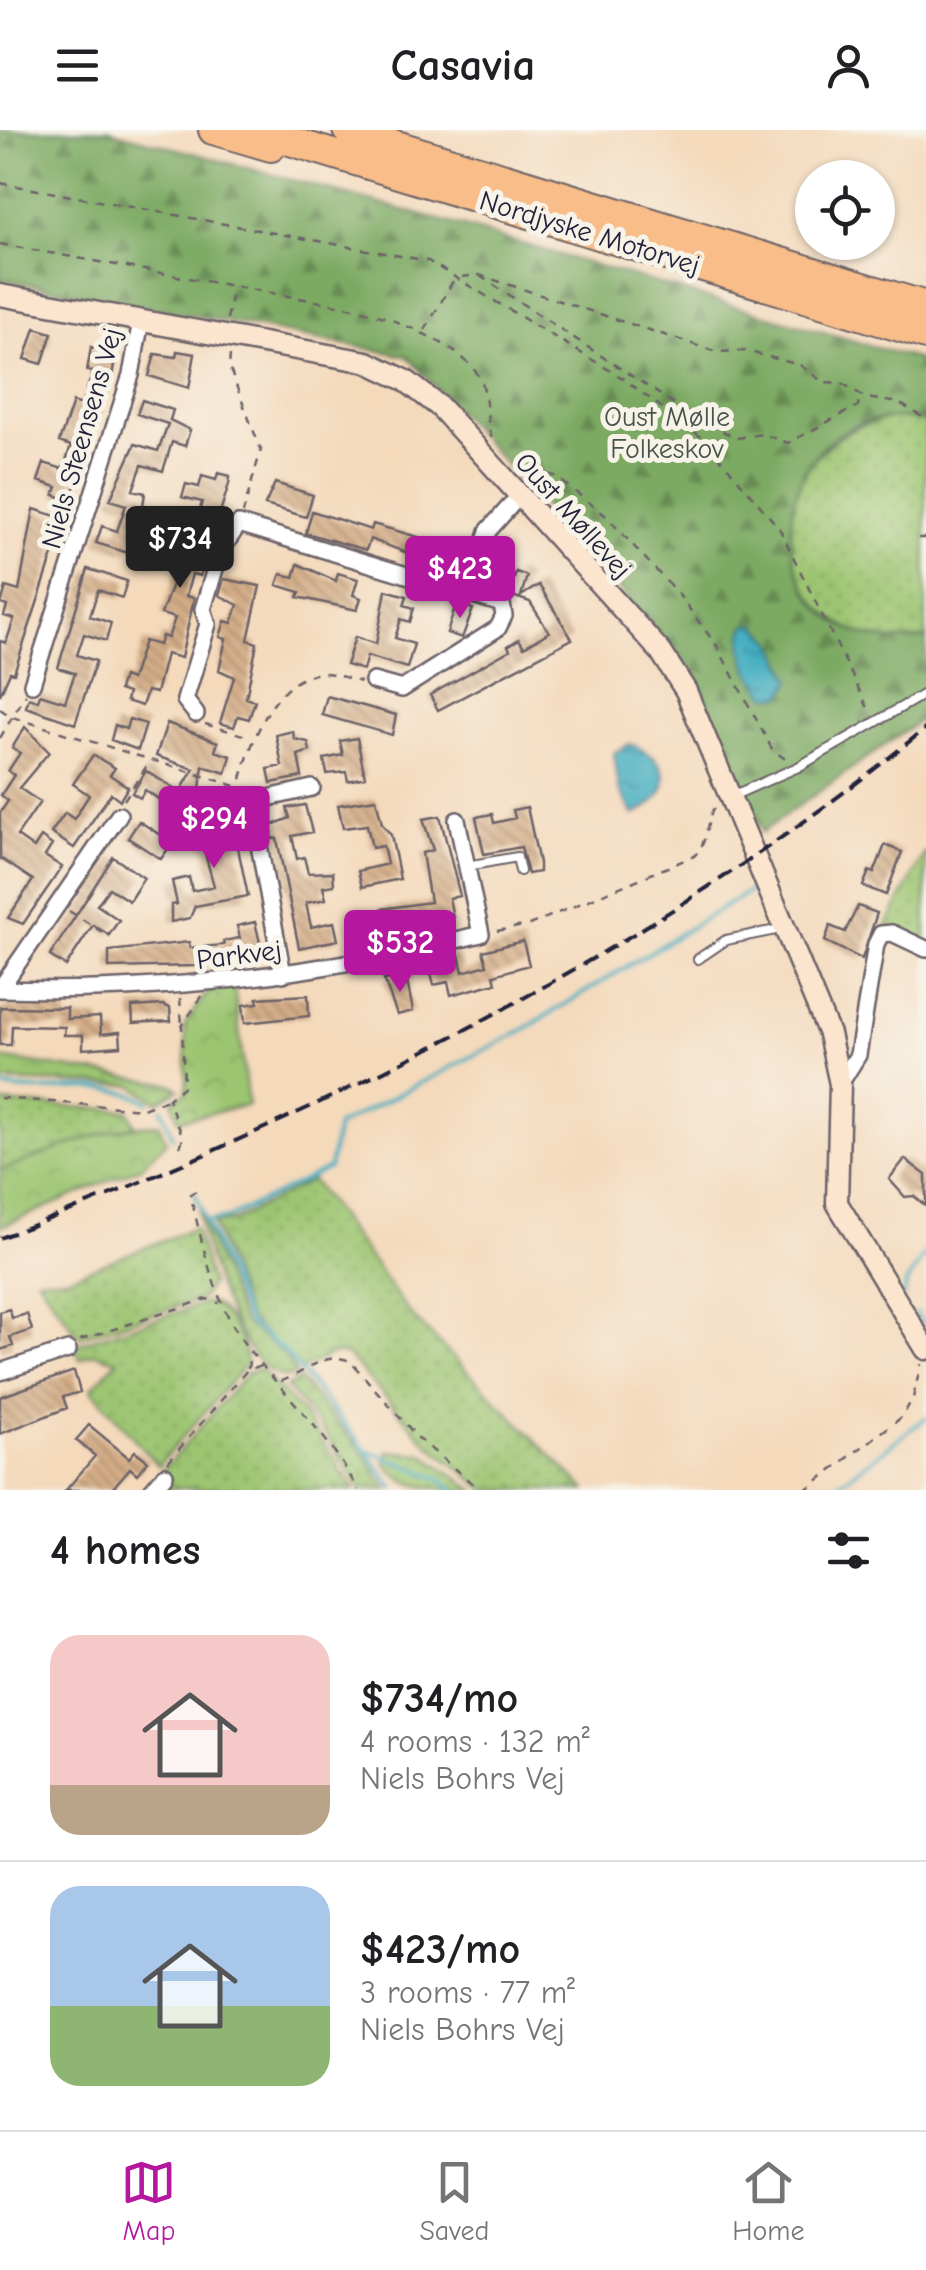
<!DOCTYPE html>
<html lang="en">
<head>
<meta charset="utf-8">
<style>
  body { margin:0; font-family:"Comic Neue",sans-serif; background:#f6f6f6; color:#202124; height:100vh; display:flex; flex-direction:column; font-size:38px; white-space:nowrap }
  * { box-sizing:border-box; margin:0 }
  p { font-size:32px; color:#757577 }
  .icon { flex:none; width:55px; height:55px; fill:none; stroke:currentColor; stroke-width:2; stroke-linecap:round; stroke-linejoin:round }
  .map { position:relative; height:1360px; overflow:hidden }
  .sheet { display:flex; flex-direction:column; background:#fff; flex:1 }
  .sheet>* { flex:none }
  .buttons { position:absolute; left:795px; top:30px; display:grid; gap:20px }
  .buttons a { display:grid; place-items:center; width:100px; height:100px; border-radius:50%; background:#fff; box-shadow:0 2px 8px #0004; font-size:50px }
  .price { position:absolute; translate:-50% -85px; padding:0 22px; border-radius:10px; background:#b5179e; color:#fff; font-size:32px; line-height:65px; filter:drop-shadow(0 2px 5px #0008) }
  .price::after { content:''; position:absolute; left:50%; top:60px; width:30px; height:22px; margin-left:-15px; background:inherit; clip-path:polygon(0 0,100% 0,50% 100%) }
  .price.active { background:#222; color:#fff }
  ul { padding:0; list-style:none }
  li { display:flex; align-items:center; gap:30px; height:250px; padding:0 50px }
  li+li { border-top:2px solid #e0e0e0 }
  li span { display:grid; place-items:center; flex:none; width:280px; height:200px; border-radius:30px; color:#555 }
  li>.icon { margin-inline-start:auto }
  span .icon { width:120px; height:120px; fill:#fffc; stroke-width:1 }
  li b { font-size:42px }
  h2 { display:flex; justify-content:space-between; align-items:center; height:120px; padding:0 50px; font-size:42px }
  header { display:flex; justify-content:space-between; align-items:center; height:130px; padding:0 50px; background:#fff; font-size:45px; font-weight:800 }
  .tab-bar { display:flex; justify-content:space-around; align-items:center; height:140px; border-top:2px solid #e0e0e0; background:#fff; font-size:28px; color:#757577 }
  .tab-bar a { display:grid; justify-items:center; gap:5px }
  .tab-bar .active { color:#b5179e }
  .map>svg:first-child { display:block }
</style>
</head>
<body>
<header><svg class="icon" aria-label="menu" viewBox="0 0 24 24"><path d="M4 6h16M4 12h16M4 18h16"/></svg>Casavia<svg class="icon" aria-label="person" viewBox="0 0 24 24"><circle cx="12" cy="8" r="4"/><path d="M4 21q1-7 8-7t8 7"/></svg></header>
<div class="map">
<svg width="926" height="1360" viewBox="0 0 926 1360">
  <defs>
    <pattern id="grass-dots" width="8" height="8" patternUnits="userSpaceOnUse" patternTransform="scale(2.5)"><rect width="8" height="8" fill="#9cc571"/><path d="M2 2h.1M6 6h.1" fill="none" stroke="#86a963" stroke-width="1.8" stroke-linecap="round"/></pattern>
    <pattern id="forest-firs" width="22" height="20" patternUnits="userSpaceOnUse" patternTransform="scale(2.5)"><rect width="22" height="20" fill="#7daa63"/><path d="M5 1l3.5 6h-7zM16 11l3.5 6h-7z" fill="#668a53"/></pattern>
    <pattern id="wetland-marsh" width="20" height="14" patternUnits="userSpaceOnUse" patternTransform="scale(2.5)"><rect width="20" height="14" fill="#9cc571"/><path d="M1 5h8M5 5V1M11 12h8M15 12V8" fill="none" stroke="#86a963"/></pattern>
    <pattern id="park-crowns" width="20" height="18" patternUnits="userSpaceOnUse" patternTransform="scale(2.5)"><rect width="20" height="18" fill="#9cc571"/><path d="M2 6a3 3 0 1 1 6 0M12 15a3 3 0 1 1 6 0" fill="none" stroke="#86a963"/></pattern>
    <pattern id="water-ripples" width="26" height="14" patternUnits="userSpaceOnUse" patternTransform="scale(2.5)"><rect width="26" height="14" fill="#43aec1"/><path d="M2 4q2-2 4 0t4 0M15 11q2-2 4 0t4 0" fill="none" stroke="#388d9e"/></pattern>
    <pattern id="building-back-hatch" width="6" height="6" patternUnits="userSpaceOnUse" patternTransform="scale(2.5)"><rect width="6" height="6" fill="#d4ad87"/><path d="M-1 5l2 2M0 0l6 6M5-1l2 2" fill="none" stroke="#ac8c70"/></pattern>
  </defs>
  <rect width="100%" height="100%" fill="#f7f3e8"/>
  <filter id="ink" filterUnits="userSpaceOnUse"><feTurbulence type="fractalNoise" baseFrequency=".01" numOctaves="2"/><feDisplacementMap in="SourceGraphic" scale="20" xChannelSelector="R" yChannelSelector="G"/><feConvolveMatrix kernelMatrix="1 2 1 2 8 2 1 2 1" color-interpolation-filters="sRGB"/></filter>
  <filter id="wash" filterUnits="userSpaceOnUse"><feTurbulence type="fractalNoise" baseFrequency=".0048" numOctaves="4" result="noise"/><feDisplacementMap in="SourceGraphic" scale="40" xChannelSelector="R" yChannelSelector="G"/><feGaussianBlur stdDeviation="2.25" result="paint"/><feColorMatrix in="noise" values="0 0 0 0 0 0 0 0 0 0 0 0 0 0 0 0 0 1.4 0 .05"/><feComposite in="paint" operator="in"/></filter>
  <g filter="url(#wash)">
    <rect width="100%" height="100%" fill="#f4d9bb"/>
    <!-- grass -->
    <path fill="url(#grass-dots)" stroke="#5f7456" stroke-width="2.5" d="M 905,287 L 926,292 L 926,508 C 761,533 736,299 905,287 Z
      M 926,721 L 926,809 L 923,814 L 886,797 Z
      M 0,973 L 128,980 L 135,995 L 0,1041 Z
      M 312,1050 L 412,1186 L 586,1360 L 486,1360 L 428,1314 L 347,1225 L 335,1223 L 300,1240 C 285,1218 263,1206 247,1186 L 213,1093 L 233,1091 Z
      M 198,1079 L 243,1192 L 284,1224 L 296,1244 L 290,1247 C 240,1247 203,1120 198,1079 Z
      M 195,1098 L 211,1154 L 201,1169 L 79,1207 L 37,1148 L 67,1148 Z
      M 209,1172 C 226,1178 248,1216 246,1234 L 158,1336 L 91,1259 L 117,1230 L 94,1223 L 80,1229 L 74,1215 Z
      M 259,1238 L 304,1285 L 355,1360 L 166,1358 L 171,1351 L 162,1341 L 247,1243 Z
      M 299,1249 L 360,1318 L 388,1360 L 361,1360 L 323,1300 L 286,1257 Z
      M 388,1321 L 423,1324 L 475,1360 C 439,1360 403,1360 385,1333 Z"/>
    <!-- forest -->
    <path fill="url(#forest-firs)" stroke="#50664f" stroke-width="2.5" d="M 0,0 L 108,0 L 447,92 L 926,232 L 926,292 C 754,254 738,536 926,508 L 926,586 L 762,702 L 693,541 L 407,226 L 0,149 Z"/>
    <!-- wetland -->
    <path fill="url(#wetland-marsh)" stroke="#5f7456" stroke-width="2.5" d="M 0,928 L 171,954 L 179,959 L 158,972 L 132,955 L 0,951 Z"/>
    <!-- park -->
    <path fill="url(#park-crowns)" stroke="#5f7456" stroke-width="2.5" d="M 234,856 L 248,975 L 179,990 L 172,971 L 187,962 L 185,895 L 210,858 Z
      M 159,994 L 166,1012 L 141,1037 L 0,1097 L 0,1041 C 51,1022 104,997 159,994 Z"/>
    <!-- water -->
    <path fill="url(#water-ripples)" stroke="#32687e" stroke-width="2.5" d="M 755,494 L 772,510 L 792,550 L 782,566 L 768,566 C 750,546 737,522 745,496 Z
      M 630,614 C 674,632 677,663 634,685 L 619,659 L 614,623 Z"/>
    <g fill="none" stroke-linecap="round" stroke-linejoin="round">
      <!-- stream -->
      <path stroke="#43aec1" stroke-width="4" d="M 0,956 C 51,969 98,944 149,972
        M 162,979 L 173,1007
        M 195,1064 L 248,1193 L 283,1220 L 366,1320 L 436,1347 L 454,1360
        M 207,1091 L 228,1088 L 329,1038 L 337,996 L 523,900 L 755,758
        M 904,1167 L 906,1153 L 926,1123
        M 915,1183 L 926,1196
        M 367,1322 L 394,1359
        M 831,1360 L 926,1288"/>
    </g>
    <g id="blocks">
      <!-- building -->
      <path fill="url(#building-back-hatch)" d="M 35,198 L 52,203 L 42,234 L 25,229 Z
        M 105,208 L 118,210 L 112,247 L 70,370 L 54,365 L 57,357 L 38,351 L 44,333 L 63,339 L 71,316 L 59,312 L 73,272 L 82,275 L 93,242 L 87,241 L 91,217 L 104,220 Z
        M 177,221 L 195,224 L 189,258 L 149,246 L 155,224 L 176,227 Z
        M 142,270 L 173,280 L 170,290 L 190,300 L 185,316 L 172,312 L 163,341 L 142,335 L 133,360 L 145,363 L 142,382 L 128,423 L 96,413 L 102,396 L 117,401 L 126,375 L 110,370 L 135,314 L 158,321 L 168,294 L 137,284 Z
        M 218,343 L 230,346 L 229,354 L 200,446 L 192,444 L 186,466 L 194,468 L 181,528 L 166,524 L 156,563 L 147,561 L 142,576 L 126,571 L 128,563 L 119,560 L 123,547 L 131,550 L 144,511 L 159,515 L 162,506 L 168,508 L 175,488 L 161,484 L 177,441 L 183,442 L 191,411 L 185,409 L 187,400 L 194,402 L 202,372 L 182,367 L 186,354 L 199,357 L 202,346 L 216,350 Z
        M 275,353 L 313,365 L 306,387 L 265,375 Z
        M 34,379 L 65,389 L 14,543 L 10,542 L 0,565 L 0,511 L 6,513 L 14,489 L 4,486 L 7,476 L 1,474 L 6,457 L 19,461 Z
        M 312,381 L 371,400 L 373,394 L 442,414 L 441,419 L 466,426 L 461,443 L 370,409 L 366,420 L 306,403 Z
        M 298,434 L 336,451 L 338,443 L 358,449 L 353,465 L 361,468 L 357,480 L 298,467 L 300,462 L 277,455 L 281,444 L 294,447 Z
        M 88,439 L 127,451 L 122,468 L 98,460 L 90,486 L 111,493 L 106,511 L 84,504 L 77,525 L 96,531 L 75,594 L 26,577 L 29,568 L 38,571 L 40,564 L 65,572 L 75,543 L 58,538 Z
        M 516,442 L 527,446 L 521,466 L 539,455 L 572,509 L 438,580 L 430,565 L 510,520 L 508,516 L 519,509 L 524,517 L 549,502 L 530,472 L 489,458 L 493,443 L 514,449 Z
        M 224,449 L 260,456 L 248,510 L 257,513 L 246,568 L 255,571 L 249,589 L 238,586 L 234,597 L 220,593 L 234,547 L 219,540 L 226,509 L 220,507 L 225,491 L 232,493 L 238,475 L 219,465 Z
        M 386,460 L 407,466 L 404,475 L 414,478 L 410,492 L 401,489 L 395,508 L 414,514 L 407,538 L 367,526 L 363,540 L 346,535 L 355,507 L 376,514 Z
        M 456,474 L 473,479 L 462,508 L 447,503 Z
        M 327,566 L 396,585 L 392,605 L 322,585 Z
        M 129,589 L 146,594 L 138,620 L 111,610 L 115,595 L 126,599 Z
        M 167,593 L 218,612 L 215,621 L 231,626 L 226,643 L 203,636 L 200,659 L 183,685 L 145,660 L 140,668 L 132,663 L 146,641 L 180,662 L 194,639 L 156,626 Z
        M 25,597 L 49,622 L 19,658 L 40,672 L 17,706 L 34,718 L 41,707 L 52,715 L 45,726 L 62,737 L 23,794 L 8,788 L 33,750 L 0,728 L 0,683 L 8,671 L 1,665 L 14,645 L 8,641 L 20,623 L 12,618 Z
        M 293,601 L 294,609 L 308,612 L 310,621 L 298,625 L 302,647 L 271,653 L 268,639 L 282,636 L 276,605 Z
        M 357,608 L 365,647 L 348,651 L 346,642 L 327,644 L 324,629 L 343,625 L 340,611 Z
        M 93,625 L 115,638 L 110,645 L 128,657 L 120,670 L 111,663 L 74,718 L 51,703 L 65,683 L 74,689 L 89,665 L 73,654 Z
        M 376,669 L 382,694 L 391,705 L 400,749 L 362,757 L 358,741 L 387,734 L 383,716 L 372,718 L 367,695 L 343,698 L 338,675 Z
        M 305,675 L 312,702 L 292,706 L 297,729 L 304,727 L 308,743 L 333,742 L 334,755 L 323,757 L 326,769 L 306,773 L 311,797 L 334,792 L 338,810 L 299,818 L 277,709 L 269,708 L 267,697 L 290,688 L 287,678 Z
        M 527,677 L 539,733 L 539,742 L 528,744 L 521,717 L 484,724 L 476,687 L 492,684 L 494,693 L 515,688 L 513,680 Z
        M 230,680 L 248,766 L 195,776 L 190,788 L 171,792 L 171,775 L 177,774 L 172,751 L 189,747 L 192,761 L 214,756 L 199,702 L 217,699 L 214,687 Z
        M 440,686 L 460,766 L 449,768 L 453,787 L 374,806 L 371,788 L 383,786 L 381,779 L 430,772 L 422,723 L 433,720 L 423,689 Z
        M 139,691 L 172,713 L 161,729 L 128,708 Z
        M 885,715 L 902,722 L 886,765 L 863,756 L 869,741 L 874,743 Z
        M 113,727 L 144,748 L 129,771 L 109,758 L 97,775 L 119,790 L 109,805 L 93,795 L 66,836 L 50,826 Z
        M 858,776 L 877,783 L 862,829 L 825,811 L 830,796 L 845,802 Z
        M 255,792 L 262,821 L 195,836 L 109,838 L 109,821 L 189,812 L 190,818 L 224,815 L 223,811 L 240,808 L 237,796 Z
        M 523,811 L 529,835 L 494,845 L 496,853 L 451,865 L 448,852 L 434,855 L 430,840 L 444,836 L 442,829 L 459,825 L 463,842 L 487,835 L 483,821 Z
        M 406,846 L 413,881 L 397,885 L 384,850 Z
        M 308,865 L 309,886 L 245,893 L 243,875 L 258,873 L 257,868 Z
        M 163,875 L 170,878 L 171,891 L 133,893 L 132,877 Z
        M 0,877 L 67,878 L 67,889 L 100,887 L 101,904 L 120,902 L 121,916 L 83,919 L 83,905 L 64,905 L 65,897 L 12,896 L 11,915 L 0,915 Z
        M 905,1029 L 926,1045 L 926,1076 L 914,1066 L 905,1067 L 889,1049 Z
        M 9,1179 L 12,1188 L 27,1184 L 32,1200 L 10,1207 L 13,1216 L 0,1220 L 0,1182 Z
        M 74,1241 L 80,1262 L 63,1267 L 67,1278 L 0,1304 L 0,1267 Z
        M 89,1295 L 129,1328 L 135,1321 L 148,1331 L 137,1344 L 130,1338 L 111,1360 L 66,1360 L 95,1326 L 76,1310 Z"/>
    </g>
  </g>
  <g filter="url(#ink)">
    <use href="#blocks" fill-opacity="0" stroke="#6c6268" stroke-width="2.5"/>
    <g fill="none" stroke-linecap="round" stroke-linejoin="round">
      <defs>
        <path id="lane" d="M 732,666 L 798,637 L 926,563
          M 467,736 L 517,727 L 520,741
          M 698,829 L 726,810 L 781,799"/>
        <path id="street" d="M 470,463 L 488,401 L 519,366
          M 32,554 L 131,245 L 141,191
          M 196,584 L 185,570 L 208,494 L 203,479 L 220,422 L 239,394 L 502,474 L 504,486 L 498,498 L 402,559 L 373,551
          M 283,844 L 251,672 L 312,658
          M 0,859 C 163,864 322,844 481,804 L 457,690
          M 0,859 L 119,685
          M 840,954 L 858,925 L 876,814 L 881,804 L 892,803 L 926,819
          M 0,1242 L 68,1220
          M 152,1360 L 165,1345"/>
        <path id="secondary" d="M 0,165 L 367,232 L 405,250 L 440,277 L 661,522 L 686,561 L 829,904 L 840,954 L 837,1073 L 926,1219"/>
        <path id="highway" d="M 213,0 L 271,17
          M 254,0 L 926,205
          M 347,0 L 926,176"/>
      </defs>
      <!-- lane casing -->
      <use href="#lane" stroke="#6c6268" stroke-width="12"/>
      <!-- street casing -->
      <use href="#street" stroke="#6c6268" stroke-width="20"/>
      <!-- secondary casing -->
      <use href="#secondary" stroke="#6c6268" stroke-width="25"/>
      <!-- highway casing -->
      <use href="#highway" stroke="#6c6268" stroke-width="32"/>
      <!-- path -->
      <path stroke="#6c6268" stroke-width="2.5" stroke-dasharray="8 8" stroke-linecap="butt" d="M 0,53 L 428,131 L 621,247 L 705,310 L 779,398 L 871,584
        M 0,114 L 360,179 C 393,189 473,218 483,256 C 487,274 487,292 492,310
        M 480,146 L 697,289 L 737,308 L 763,304 L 788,313 L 858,276 L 860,267
        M 462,147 L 479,145 L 717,222 L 746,221 L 800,235 L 823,252 L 842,253 L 866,268 L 899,273 L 926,289
        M 227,189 L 233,157
        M 425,200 L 456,146
        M 230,225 L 229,237 L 261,320 L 243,383
        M 517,337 L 555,346 L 605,385 L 679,465 L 717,516 L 772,619 L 788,631
        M 918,408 L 926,408
        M 0,579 L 12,587 L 239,657
        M 205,594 L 250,607
        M 0,608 L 26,564
        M 244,663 L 239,657 C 249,617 272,546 323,543 C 335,543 349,549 361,552
        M 124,670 L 150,631
        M 69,781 L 110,807
        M 497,801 L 529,795 L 694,726 C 710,712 704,688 717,674
        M 180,868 L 182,895
        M 0,968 L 143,979 L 167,970
        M 180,1017 L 183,1008 L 168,969 L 184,956 L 182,896 L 203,865
        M 196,1061 L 190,1064 C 204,1119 214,1175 250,1221 C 287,1267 330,1306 358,1360
        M 80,1210 L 207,1169 L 219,1173
        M 248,1239 L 250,1222
        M 281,1251 C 305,1244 324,1220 350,1231 L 419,1309 L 480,1360
        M 168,1332 L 248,1239 L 262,1236
        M 805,1360 L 902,1287 L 913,1268 L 921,1234"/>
      <!-- lane -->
      <use href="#lane" stroke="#fff" stroke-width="8"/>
      <!-- street -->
      <use href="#street" stroke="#fff" stroke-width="15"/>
      <!-- secondary -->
      <use href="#secondary" stroke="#fce5cf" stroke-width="20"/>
      <!-- highway -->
      <use href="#highway" stroke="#f8bd88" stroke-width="28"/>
      <!-- rail -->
      <path stroke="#22223b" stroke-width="4" stroke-dasharray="15 8" stroke-linecap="butt" d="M 0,1108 C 327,983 654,821 926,598"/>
    </g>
  </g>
  <g text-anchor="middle" stroke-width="10" stroke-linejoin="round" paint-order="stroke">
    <!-- street labels -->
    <g font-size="28" fill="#22223b" stroke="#f7f3e8">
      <text transform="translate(590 102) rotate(17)" y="10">Nordjyske Motorvej</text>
      <text transform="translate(81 308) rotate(-74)" y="10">Niels Steensens Vej</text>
      <text transform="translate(574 385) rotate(48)" y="10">Oust Møllevej</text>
      <text transform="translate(239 824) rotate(-7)" y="10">Parkvej</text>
    </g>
    <!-- park labels -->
    <g font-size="28" fill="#47534b" stroke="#f7f3e8">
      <text x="667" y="296">Oust Mølle<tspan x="667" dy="32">Folkeskov</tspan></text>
    </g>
  </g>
</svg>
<div class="buttons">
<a><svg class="icon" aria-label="locate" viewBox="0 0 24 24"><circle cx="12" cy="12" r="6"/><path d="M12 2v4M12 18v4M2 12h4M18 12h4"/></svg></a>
</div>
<b class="price active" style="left:180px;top:461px">$734</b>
<b class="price" style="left:460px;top:491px">$423</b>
<b class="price" style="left:214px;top:741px">$294</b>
<b class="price" style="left:400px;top:865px">$532</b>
</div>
<section class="sheet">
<h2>4 homes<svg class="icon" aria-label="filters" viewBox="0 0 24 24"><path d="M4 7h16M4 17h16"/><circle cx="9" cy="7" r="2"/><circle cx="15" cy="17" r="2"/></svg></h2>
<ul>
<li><span style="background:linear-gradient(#f6c9c9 75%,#b9a48a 0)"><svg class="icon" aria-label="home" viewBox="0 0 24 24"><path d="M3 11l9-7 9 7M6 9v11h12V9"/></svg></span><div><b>$734/mo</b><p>4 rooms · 132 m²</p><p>Niels Bohrs Vej</p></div></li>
<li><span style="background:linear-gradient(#a9c7e8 60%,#8fb573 0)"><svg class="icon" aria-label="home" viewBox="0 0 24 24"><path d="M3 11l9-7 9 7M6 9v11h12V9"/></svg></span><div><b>$423/mo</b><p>3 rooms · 77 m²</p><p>Niels Bohrs Vej</p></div></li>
</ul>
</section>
<nav class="tab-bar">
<a class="active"><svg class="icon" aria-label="map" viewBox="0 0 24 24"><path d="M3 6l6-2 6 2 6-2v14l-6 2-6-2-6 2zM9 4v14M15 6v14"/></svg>Map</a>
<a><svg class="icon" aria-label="saved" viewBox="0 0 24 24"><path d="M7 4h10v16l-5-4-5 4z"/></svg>Saved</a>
<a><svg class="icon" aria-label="home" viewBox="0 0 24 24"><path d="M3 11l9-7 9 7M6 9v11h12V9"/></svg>Home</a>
</nav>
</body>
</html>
